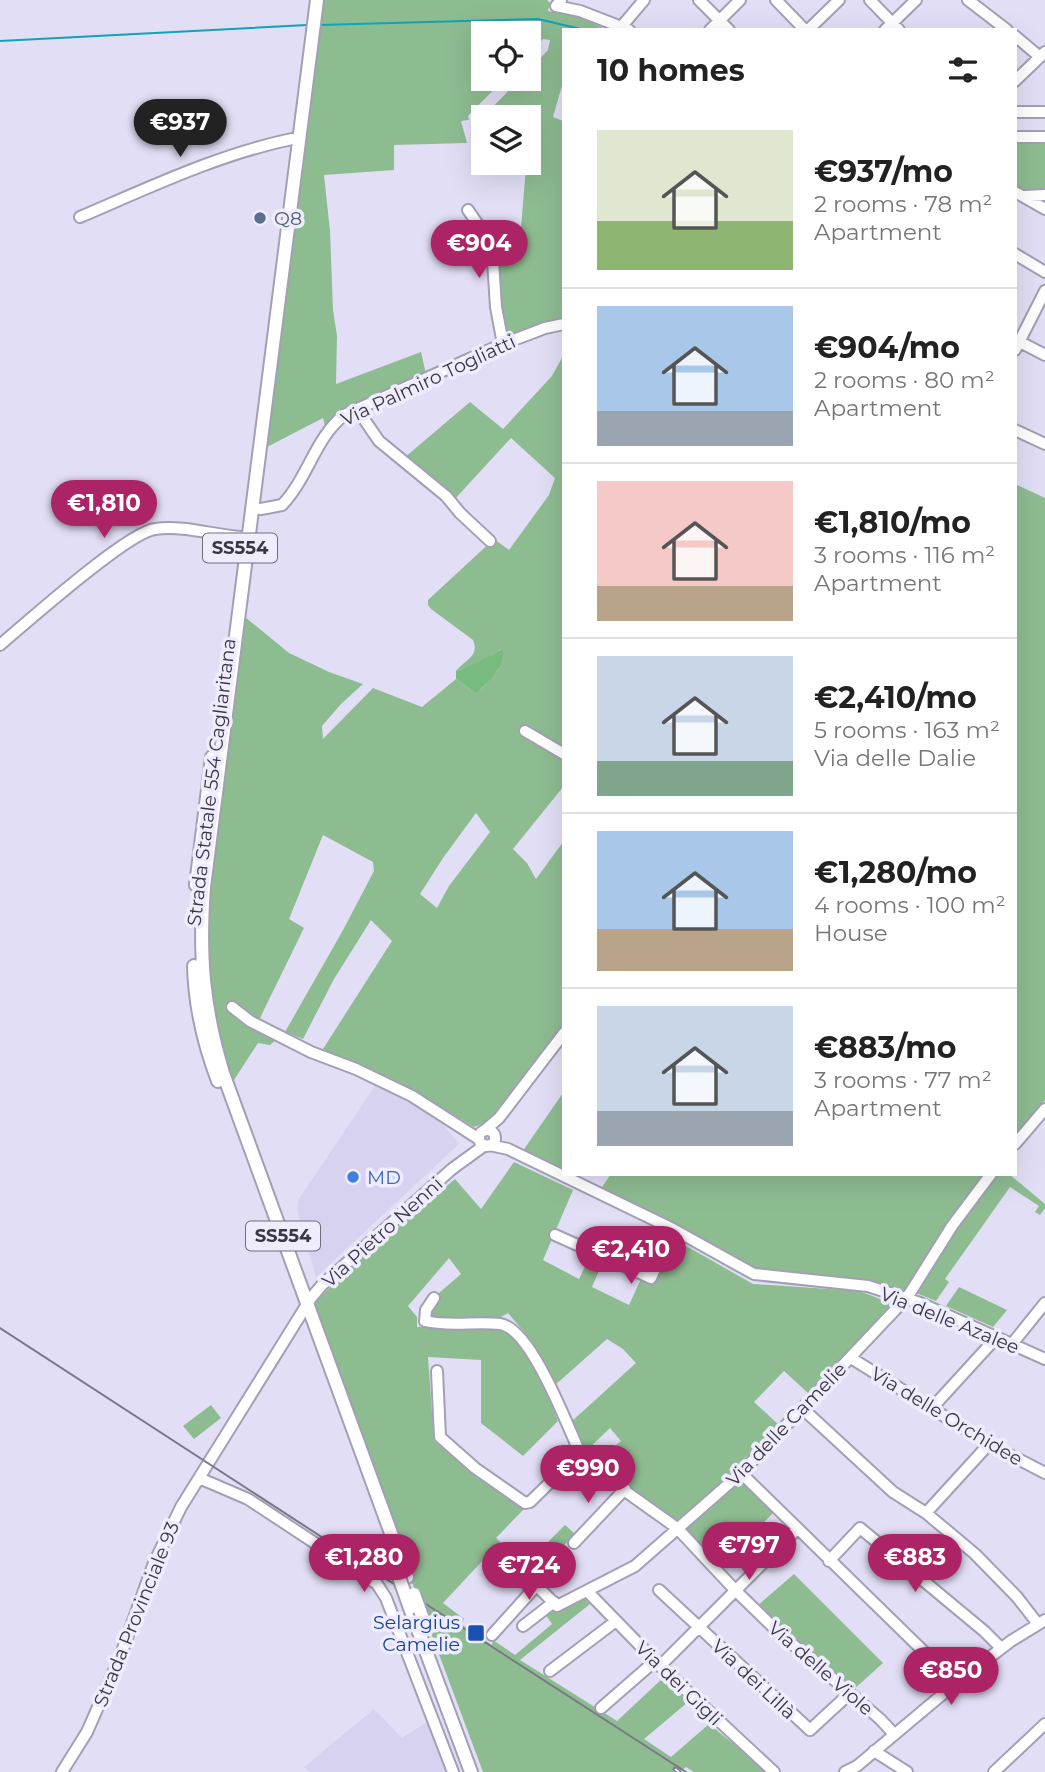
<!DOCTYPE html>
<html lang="en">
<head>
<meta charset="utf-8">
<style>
  body { margin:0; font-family:Montserrat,sans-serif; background:#f2f2f2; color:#222; height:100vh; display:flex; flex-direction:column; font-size:26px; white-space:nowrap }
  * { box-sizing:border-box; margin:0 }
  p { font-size:23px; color:#767676 }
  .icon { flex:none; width:38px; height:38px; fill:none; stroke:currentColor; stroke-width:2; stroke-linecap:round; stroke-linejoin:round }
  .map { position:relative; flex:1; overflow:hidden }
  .sheet { position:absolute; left:562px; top:28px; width:455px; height:1148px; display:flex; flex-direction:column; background:#fff; border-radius:0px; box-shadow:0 7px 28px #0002 }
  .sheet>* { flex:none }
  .tools { position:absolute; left:471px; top:21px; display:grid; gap:14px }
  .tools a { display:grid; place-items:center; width:70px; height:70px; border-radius:0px; background:#fff; box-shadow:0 7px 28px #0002; font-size:35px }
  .price { position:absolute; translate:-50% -60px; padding:0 16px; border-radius:24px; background:#ad2466; color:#fff; font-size:23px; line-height:46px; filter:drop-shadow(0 2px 4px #0008) }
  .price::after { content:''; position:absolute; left:50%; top:42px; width:21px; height:16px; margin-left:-10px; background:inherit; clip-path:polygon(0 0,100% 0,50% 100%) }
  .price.current { background:#222; color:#fff }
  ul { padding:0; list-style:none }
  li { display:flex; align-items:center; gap:21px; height:175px; padding:0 35px }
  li+li { border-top:2px solid #e0e0e0 }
  li span { display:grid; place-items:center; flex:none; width:196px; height:140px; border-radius:0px; color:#555 }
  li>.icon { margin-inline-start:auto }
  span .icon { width:84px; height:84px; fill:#fffc; stroke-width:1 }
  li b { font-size:30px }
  h2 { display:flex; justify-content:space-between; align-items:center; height:84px; padding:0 35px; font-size:30px }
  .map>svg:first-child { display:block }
</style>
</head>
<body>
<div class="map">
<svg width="1045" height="1772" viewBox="0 0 1045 1772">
  <rect width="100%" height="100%" fill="#e2def5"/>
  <!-- built -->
  <path fill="#d7d2f0" d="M 377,1083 L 436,1116 L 459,1144 L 316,1277 L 297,1210 L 298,1200 Z
    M 374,1709 L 402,1738 L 435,1717 L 456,1772 L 310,1772 L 304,1767 Z"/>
  <!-- green -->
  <path fill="#8ebc91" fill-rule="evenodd" d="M 322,0 L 547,0 L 550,3 L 548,11 L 574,15 L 608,30 L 564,30 L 563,82 L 553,117 L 563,121 L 563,321 L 507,340 L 503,337 L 495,244 L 520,240 L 526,167 L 537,115 L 483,117 L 520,79 L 528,79 L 529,70 L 548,50 L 550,40 L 543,39 L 529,53 L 528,33 L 483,33 L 483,79 L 504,79 L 468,116 L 469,120 L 461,121 L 467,143 L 394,145 L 394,170 L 324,175 L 330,231 L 333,310 L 337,336 L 336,384 L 421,352 L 426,374 L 341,413 L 325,426 L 323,418 L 265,448 L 303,137 L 307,133 L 305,128 Z
    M 1015,144 L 1045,144 L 1045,191 L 1024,192 L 1015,186 Z
    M 563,356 L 563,748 L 551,743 L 549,738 L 527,729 L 529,737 L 563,760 L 563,787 L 513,849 L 527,863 L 536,879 L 563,842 L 563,1025 L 490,1121 L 474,1127 L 416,1092 L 377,1073 L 331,1056 L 323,1049 L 392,941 L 371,920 L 334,979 L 303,1039 L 285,1032 L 342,932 L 374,871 L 373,862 L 323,835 L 289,919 L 304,928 L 258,1022 L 233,1004 L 227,1005 L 232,1013 L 277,1039 L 270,1045 L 258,1043 L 232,1083 L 212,1018 L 205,923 L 243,620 L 245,617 L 289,653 L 329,672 L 363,684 L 341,704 L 322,726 L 323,739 L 373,688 L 422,707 L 456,679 L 477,694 L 498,670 L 501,649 C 488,657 470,669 456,671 C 465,660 480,656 473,640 L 431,609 L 428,605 L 428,600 L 494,539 L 509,550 L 549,495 L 555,478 L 511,438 L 454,500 L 404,458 L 470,402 L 503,429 L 552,376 ZM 476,813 L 490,832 L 449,886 L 437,908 L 420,894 L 443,858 Z
    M 1015,484 L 1045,498 L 1045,1100 L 1015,1136 Z
    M 563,1093 L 563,1172 L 522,1152 Z
    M 514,1162 L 573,1190 L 543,1260 L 579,1279 L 590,1256 L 603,1261 L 592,1287 L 629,1305 L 641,1279 L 650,1284 L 674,1239 L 753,1284 L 859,1291 L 891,1303 L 892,1305 L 809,1394 L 784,1371 L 754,1402 L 779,1425 L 714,1489 L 676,1521 L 595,1463 L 621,1441 L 610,1428 L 585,1452 L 571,1422 L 636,1363 L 623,1349 L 607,1339 L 554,1386 L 524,1332 L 508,1313 L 494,1321 L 432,1319 L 428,1316 L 438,1300 L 439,1293 L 461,1274 L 449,1258 L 408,1306 L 417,1317 L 417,1327 C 436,1327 476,1322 494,1325 C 529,1332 546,1391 558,1421 L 523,1456 L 481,1423 L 481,1360 L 428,1357 L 434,1441 L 486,1482 L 524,1509 L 496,1538 L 500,1542 L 443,1603 L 464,1619 L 461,1624 L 492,1645 L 493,1640 L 515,1655 L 552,1624 L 545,1614 L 555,1608 L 560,1609 L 584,1598 L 590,1604 L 520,1660 L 617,1721 L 663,1678 L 688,1702 L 644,1739 L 671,1757 L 709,1724 L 768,1772 L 694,1772 L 686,1767 L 679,1772 L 483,1772 L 391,1526 L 313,1304 L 355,1263 L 455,1179 L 481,1209 Z
    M 611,1174 L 984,1174 L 971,1190 L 913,1282 L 908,1288 L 900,1291 L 891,1290 L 864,1280 L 754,1269 L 600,1190 Z
    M 996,1174 L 1009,1174 L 1045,1204 L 1045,1208 L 1040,1215 L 1035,1212 L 1039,1206 L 1010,1187 L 945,1279 L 949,1282 L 936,1301 L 916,1293 L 961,1222 Z
    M 959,1287 L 1007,1310 L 993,1327 L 946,1306 Z
    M 211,1405 L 221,1418 L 194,1439 L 183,1426 Z
    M 741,1478 L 773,1513 L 718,1568 L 682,1529 Z
    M 565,1525 L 575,1534 L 550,1560 L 540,1550 Z
    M 794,1574 L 883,1663 L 853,1690 L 757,1606 Z"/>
  <!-- forest -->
  <path fill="#77bc7e" d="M 502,649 C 506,669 488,680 477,694 L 456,679 L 456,671 C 467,669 491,655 502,649 Z"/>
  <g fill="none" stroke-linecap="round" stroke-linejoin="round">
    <!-- stream -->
    <path stroke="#11a2bc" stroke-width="2" d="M 319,25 L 538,19 L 585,30
      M 0,41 L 307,25"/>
    <defs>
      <path id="minor" d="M 561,0 L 556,6 L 580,11 L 629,30
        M 699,0 L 729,30
        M 776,0 L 805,30
        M 870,0 L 899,30
        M 968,0 L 1007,30
        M 622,26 L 644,0
        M 710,30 L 740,0
        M 808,30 L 839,0
        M 885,30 L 916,0
        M 1015,36 L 1040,57
        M 1015,81 L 1045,52
        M 1015,112 L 1045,112
        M 1015,137 L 1045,137
        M 1015,192 L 1045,209
        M 1025,196 L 1045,195
        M 468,210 L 492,245 L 496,307 L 503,344
        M 80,217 C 148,188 219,154 292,139
        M 1015,254 L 1045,272
        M 1020,342 L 1045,355
        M 1015,350 L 1045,291
        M 357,409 L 379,441 L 446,496 L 460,513 L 490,541
        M 1015,430 L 1045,444
        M 252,508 L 261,509 L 282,505 C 308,478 315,438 344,415 L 503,344 L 545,328 L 564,324
        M 0,645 C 27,622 128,532 155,529 C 184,525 213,535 241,537
        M 525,731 L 564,754
        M 232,1007 L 250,1021 L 311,1052 L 356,1069 L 412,1096 L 479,1139
        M 485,1130 L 499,1118 L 564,1033
        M479 1138a8 8 0 1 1 16 0a8 8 0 1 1-16 0Z
        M 1015,1144 L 1045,1109
        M 490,1145 L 508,1149 L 673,1229 L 754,1274 L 868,1286 L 920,1303 L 1045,1359
        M 555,1235 L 651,1278 L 673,1229
        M 434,1298 L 426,1310 L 425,1321 C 449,1327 476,1321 500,1324 C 531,1328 567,1425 580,1453 L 590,1466 L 677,1528 L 735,1590 L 776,1630 L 880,1719 L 894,1734
        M 1012,1344 L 1045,1303
        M 851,1358 L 989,1444 L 1045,1473
        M 437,1371 L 440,1437 L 475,1468 L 525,1503 L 530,1502 L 580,1453
        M 932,1408 L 996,1338
        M 803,1409 L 893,1492 L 926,1513 L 975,1554 L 1017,1597 L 1038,1624
        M 741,1473 L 956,1683
        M 199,1478 L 248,1499 L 377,1584 L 386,1598 L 453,1772
        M 926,1513 L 989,1444
        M 574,1543 L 625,1489
        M 829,1561 L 860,1528 L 984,1631 L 1001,1648
        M 516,1565 L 557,1606 L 635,1566 L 741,1473 L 895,1310 L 910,1293 L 952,1226 L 991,1174
        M 659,1590 L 810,1730 L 849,1694
        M 587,1591 L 660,1666 L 774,1772
        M 523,1626 L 554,1602
        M 492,1635 L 537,1585
        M 660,1666 L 797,1529
        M 550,1671 L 616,1621
        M 601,1708 L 655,1661
        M 874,1751 L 907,1772
        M 62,1772 L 87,1732 L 120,1657 L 154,1563 L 181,1507 L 311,1298 L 322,1285 L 452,1169 L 485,1145
        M 845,1772 L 857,1766 L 956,1683 L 1011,1641 L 1045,1620
        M 994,1772 L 1045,1724"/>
      <path id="major" d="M 317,0 L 204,887 C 199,956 203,1007 223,1073 L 407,1577
        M 196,885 L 212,757
        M 194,966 C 195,1006 204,1044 218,1081
        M 410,1608 L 471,1772"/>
    </defs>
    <!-- minor casing -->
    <use href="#minor" stroke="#a39fb4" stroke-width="14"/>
    <!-- major casing -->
    <use href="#major" stroke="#a39fb4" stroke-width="16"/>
    <!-- minor -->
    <use href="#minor" stroke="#fff" stroke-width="10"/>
    <!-- major -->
    <use href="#major" stroke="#fff" stroke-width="12"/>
    <!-- tram -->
    <path stroke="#7a7886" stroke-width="2" d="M 0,1328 L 394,1584
      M 418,1599 L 686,1772"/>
    <defs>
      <path id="rail" d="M 675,1769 L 679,1772"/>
    </defs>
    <!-- rail casing -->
    <use href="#rail" stroke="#7a7886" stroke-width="4.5"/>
    <!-- rail -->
    <use href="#rail" stroke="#efecff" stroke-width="2" stroke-dasharray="5" stroke-linecap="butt"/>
    <defs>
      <path id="major-bridge" d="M 391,1555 L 410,1608
        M 414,1594 L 426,1627"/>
    </defs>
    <!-- major-bridge casing -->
    <use href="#major-bridge" stroke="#a39fb4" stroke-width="16" stroke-linecap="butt"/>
    <!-- major-bridge -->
    <use href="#major-bridge" stroke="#fff" stroke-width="12"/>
  </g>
  <!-- markers -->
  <circle fill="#5c6f8a" stroke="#efecff" stroke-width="2.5" cx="260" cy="218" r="7"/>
  <circle fill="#3f7fe0" stroke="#efecff" stroke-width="2.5" cx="353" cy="1177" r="7"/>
  <rect fill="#1a4fb4" stroke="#efecff" stroke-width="2.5" x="467" y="1624" width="18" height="18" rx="3.5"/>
  <g text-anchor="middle" stroke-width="7" stroke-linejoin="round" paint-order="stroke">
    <!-- shield labels -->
    <g fill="#efecff" stroke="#706e79" stroke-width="2">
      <rect x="203" y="533.5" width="74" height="29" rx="5"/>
      <rect x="246" y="1221.5" width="74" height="29" rx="5"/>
    </g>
    <g font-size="18" font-weight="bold" fill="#393840">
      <text x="240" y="554">SS554</text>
      <text x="283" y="1242">SS554</text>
    </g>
    <!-- service labels -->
    <g font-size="19" fill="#4e5e75" stroke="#efecff" text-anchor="start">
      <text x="274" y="225">Q8</text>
    </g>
    <!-- street labels -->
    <g font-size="19" fill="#393840" stroke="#efecff">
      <text transform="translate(428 380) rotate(-25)" y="7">Via Palmiro Togliatti</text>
      <text transform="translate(211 782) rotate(-83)" y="7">Strada Statale 554 Cagliaritana</text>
      <text transform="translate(382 1232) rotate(-42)" y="7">Via Pietro Nenni</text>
      <text transform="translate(950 1320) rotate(22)" y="7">Via delle Azalee</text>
      <text transform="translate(947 1416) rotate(31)" y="7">Via delle Orchidee</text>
      <text transform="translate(786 1424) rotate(-46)" y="7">Via delle Camelie</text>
      <text transform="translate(136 1614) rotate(-68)" y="7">Strada Provinciale 93</text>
      <text transform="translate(821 1668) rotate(41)" y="7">Via delle Viole</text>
      <text transform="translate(754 1679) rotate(43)" y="7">Via dei Lillà</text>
      <text transform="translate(679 1683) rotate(44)" y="7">Via dei Gigli</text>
    </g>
    <!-- shop labels -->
    <g font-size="19" fill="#366cbe" stroke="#efecff" text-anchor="start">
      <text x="367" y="1184">MD</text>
    </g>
    <!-- transit labels -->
    <g font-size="19" fill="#164399" stroke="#efecff" text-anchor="end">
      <text x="460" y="1629">Selargius<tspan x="460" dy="22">Camelie</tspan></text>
    </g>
  </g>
</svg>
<div class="tools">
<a><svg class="icon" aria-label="locate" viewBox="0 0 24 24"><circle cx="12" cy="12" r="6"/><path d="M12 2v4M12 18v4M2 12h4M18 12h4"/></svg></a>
<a><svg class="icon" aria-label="layers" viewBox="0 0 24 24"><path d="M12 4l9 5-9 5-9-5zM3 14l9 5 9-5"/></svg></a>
</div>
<b class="price current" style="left:180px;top:159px">€937</b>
<b class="price" style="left:479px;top:280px">€904</b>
<b class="price" style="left:104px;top:540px">€1,810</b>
<b class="price" style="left:631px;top:1286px">€2,410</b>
<b class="price" style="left:588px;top:1505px">€990</b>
<b class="price" style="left:749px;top:1582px">€797</b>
<b class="price" style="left:364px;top:1594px">€1,280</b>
<b class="price" style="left:915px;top:1594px">€883</b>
<b class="price" style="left:529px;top:1602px">€724</b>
<b class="price" style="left:951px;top:1707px">€850</b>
<section class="sheet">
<h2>10 homes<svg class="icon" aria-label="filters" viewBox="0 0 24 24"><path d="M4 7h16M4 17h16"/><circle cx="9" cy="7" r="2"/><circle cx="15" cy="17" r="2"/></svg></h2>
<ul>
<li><span style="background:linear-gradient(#dfe7d0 65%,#8fb573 0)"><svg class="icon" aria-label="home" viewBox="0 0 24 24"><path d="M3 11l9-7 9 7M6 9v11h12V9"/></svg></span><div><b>€937/mo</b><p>2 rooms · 78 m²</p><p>Apartment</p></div></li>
<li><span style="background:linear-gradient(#a9c7e8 75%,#9aa5b1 0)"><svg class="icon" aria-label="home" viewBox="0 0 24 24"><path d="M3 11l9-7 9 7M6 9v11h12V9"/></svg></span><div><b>€904/mo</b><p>2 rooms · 80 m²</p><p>Apartment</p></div></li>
<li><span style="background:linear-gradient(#f6c9c9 75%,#b9a48a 0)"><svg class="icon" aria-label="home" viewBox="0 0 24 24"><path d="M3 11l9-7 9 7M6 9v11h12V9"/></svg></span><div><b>€1,810/mo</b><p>3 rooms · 116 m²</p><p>Apartment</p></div></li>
<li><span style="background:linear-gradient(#c9d6e8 75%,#7fa58c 0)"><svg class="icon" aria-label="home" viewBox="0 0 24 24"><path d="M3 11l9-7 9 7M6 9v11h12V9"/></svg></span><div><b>€2,410/mo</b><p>5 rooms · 163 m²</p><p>Via delle Dalie</p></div></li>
<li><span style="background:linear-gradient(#a9c7e8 70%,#b9a48a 0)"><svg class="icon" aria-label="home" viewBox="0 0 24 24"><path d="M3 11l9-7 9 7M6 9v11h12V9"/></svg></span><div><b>€1,280/mo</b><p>4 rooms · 100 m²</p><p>House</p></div></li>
<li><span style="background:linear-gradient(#c9d6e8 75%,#9aa5b1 0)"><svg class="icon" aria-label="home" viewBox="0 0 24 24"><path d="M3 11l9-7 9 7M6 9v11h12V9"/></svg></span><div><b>€883/mo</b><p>3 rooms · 77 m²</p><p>Apartment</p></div></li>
</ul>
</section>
</div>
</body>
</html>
